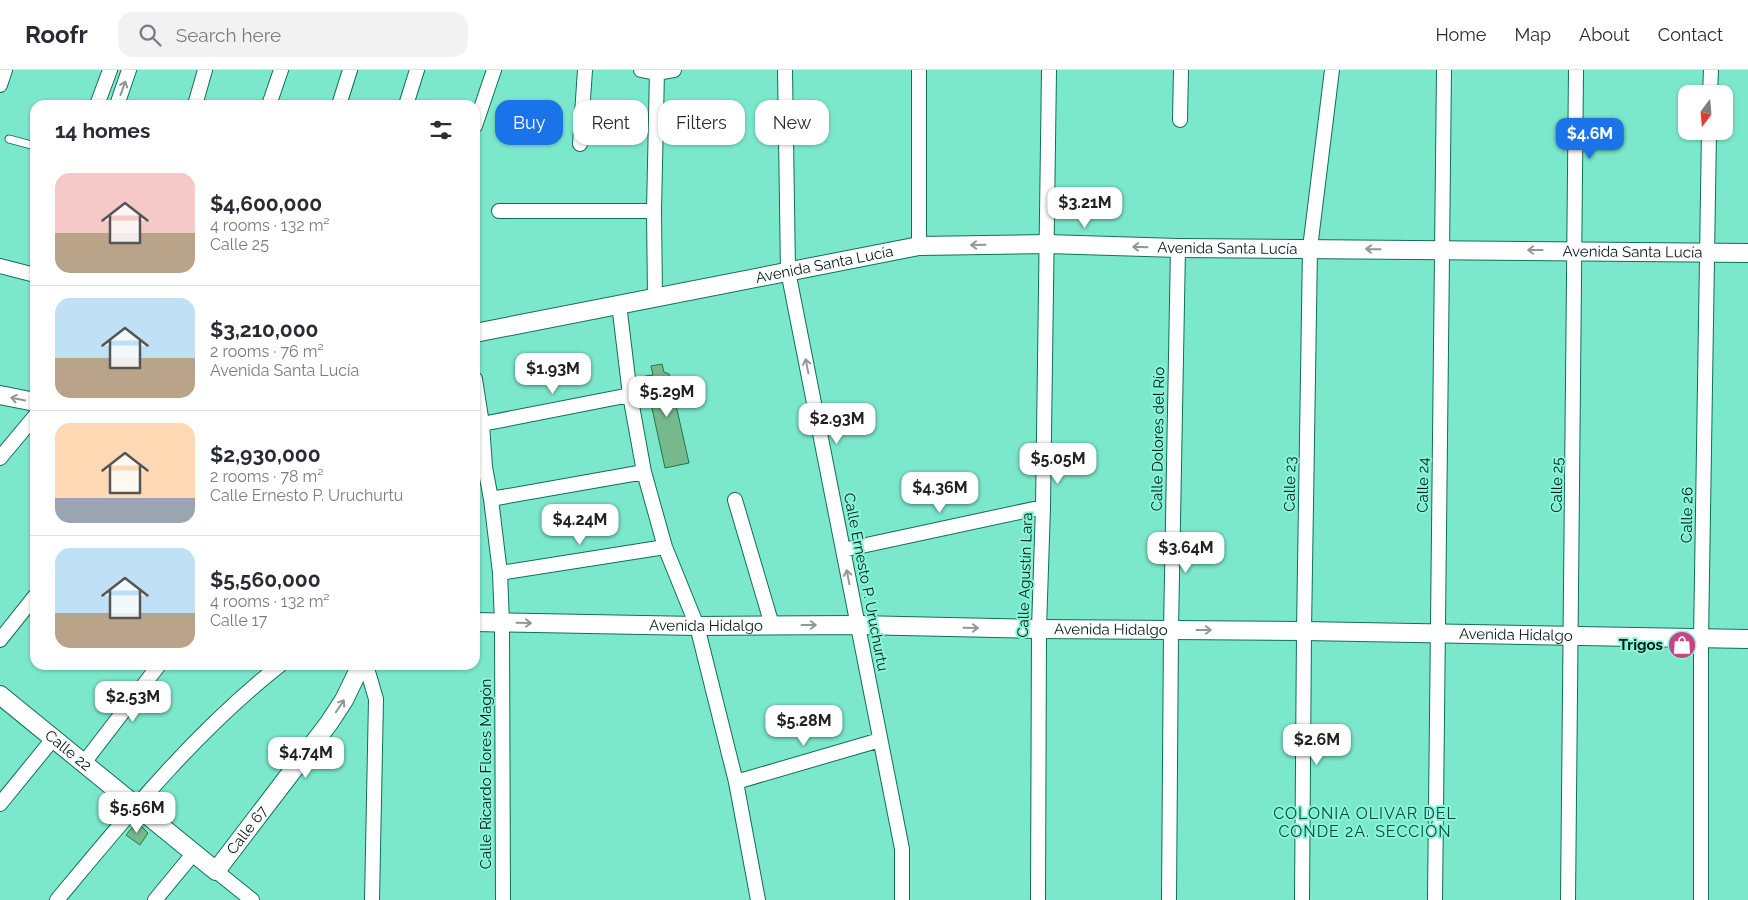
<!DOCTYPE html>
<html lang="en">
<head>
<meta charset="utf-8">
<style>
  body { margin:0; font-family:Raleway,sans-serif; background:#f2f2f3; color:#2b2b33; height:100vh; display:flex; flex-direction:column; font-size:19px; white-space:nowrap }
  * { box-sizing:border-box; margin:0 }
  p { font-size:16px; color:#7c7c81 }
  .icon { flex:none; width:28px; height:28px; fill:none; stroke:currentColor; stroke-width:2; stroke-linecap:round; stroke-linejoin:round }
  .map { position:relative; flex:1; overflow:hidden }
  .sheet { position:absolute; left:30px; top:30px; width:450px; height:570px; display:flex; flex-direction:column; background:#fff; border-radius:15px; box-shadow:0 1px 4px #0004 }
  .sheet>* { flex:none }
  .hud { position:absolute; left:495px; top:30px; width:475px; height:45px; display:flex; gap:10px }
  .needle { width:32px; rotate:196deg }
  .buttons { position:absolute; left:1678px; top:15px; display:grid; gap:10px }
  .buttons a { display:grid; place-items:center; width:55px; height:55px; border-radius:10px; background:#fff; box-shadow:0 1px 4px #0004; font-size:25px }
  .price { position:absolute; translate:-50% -42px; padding:0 11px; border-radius:10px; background:#fff; color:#222; font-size:16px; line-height:32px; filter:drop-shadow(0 1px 2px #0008) }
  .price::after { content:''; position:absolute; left:50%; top:30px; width:15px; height:11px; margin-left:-8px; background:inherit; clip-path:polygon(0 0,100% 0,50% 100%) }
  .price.current { background:#1a73e8; color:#fff }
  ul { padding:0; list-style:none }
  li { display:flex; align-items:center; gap:15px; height:125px; padding:0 25px }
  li+li { border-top:1px solid #e1e1e2 }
  li span { display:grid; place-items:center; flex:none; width:140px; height:100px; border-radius:15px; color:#555 }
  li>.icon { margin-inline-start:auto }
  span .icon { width:60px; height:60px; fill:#fffc; stroke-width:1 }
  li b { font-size:21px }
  h2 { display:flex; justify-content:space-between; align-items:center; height:60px; padding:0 25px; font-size:21px }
  .pill { padding:0 18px; border-radius:15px; background:#fff; box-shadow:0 1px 4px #0004; font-size:18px; line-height:45px }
  .pill.current { background:#1a73e8; color:#fff }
  header { display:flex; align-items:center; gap:30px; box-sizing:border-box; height:70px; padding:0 25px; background:#fff; border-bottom:1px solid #e1e1e2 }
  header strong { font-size:24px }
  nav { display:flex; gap:28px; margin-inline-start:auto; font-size:18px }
  .search { width:350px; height:45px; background:#f2f2f3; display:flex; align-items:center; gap:12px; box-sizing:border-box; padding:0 18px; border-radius:15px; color:#7c7c81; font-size:19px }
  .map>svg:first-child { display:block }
</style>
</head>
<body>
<header>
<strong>Roofr</strong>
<div class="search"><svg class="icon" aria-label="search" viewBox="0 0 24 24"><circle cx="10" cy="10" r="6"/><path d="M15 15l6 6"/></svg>Search here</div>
<nav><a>Home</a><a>Map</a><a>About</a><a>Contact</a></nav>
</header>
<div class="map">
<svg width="1748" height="830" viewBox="0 0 1748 830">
  <rect width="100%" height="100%" fill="#7ce8cb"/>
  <!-- building -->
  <path fill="#76b98d" stroke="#237647" d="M 662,294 L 664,302 L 669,304 L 689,393 L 665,398 L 645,306 L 653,305 L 651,296 Z
    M 137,752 L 148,763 L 140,775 L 126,765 Z"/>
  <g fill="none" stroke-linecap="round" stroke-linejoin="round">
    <defs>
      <path id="service" d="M 9,69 L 35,76"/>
      <path id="minor" d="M 641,0 L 656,3 L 674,0
        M 785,0 L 788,201 L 902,779 L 902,830
        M 0,15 L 5,0
        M 1710,24 L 1711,0
        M 97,35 L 110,0
        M 117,35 L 129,0
        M 195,35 L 205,0
        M 269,35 L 281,0
        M 339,35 L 350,0
        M 406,35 L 417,0
        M 1180,50 L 1181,0
        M 475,56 L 494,0
        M 580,74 L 585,0
        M 499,141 L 654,141
        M 919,176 L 919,0
        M 0,196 L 35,205
        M 655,227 L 654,141 L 657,0
        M 619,234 L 630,325 L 644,402 L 665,477 L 697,556 L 736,712 L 758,830
        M 475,309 L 482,354 L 485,397 L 491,429 L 500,503 L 502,553 L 503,830
        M 482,354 L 630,325
        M 0,388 L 35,346
        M 491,429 L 644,402
        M 735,430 L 772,555
        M 843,480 L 1043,437
        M 500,503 L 665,477
        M 0,570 L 35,526
        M 366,595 L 376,629 L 372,830
        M 83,694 L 159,595
        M 736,712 L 880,670
        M 0,734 L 53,669
        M 216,801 L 252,830
        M 57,830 C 126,747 195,662 280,595
        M 155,830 L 193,784
        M 1038,830 L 1039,559 L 1043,437 L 1049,0
        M 1169,830 L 1171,560 L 1178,178
        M 1302,830 L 1304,561 L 1310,178 L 1332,0
        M 1435,830 L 1444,0
        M 1568,830 L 1576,0
        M 1701,830 L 1701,569 L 1709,61"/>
      <g id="tertiary">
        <path id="s1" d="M 475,263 L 919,176 L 1047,174 L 1178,178 L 1748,183"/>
        <path d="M 0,325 L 35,332"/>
        <path id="s2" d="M 475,552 L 697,556 L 857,555 L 1039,559 L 1304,561 L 1748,569"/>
        <path id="s3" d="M 0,625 L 216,801 L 329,653 L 344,630 L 361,595"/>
      </g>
    </defs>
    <!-- service casing -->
    <use href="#service" stroke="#116e5b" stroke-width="9"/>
    <!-- minor casing -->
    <use href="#minor" stroke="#116e5b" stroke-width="16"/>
    <!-- tertiary casing -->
    <use href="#tertiary" stroke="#116e5b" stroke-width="20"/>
    <!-- service -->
    <use href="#service" stroke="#fff" stroke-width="7"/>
    <!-- minor -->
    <use href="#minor" stroke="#fff" stroke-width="14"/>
    <!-- tertiary -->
    <use href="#tertiary" stroke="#fff" stroke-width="18"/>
  </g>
  <!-- one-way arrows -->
  <defs><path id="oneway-shaft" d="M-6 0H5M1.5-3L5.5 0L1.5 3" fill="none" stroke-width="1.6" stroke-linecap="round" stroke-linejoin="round" transform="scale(1.25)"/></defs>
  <g stroke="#8e9896">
    <use href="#oneway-shaft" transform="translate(123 18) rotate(-70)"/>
    <use href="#oneway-shaft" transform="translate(978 175) rotate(179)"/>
    <use href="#oneway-shaft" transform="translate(1140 177) rotate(-178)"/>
    <use href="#oneway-shaft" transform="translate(1373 179) rotate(-179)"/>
    <use href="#oneway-shaft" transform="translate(1535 180) rotate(-180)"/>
    <use href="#oneway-shaft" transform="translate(807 296) rotate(-101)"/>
    <use href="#oneway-shaft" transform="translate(18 329) rotate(-169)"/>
    <use href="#oneway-shaft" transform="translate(848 507) rotate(-101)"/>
    <use href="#oneway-shaft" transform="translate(524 553) rotate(1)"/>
    <use href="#oneway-shaft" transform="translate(809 555)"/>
    <use href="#oneway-shaft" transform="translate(971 558) rotate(1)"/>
    <use href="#oneway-shaft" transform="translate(1204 560)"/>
    <use href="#oneway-shaft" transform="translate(340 636) rotate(-56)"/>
  </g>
  <!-- icons -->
  <defs>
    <symbol id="shop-disc" viewBox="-11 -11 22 22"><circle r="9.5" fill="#c94384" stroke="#89f5d8"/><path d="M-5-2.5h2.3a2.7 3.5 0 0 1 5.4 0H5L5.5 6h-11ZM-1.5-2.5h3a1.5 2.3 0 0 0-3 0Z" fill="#fff"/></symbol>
  </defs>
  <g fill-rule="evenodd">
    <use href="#shop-disc" x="1666" y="559" width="32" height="32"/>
  </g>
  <g text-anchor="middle" stroke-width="4" stroke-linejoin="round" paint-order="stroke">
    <!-- street labels -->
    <g font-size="15" fill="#041b16" stroke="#89f5d8">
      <text dy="5" stroke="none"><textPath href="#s1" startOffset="761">Avenida Santa Lucía</textPath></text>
      <text dy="5" stroke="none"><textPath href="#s1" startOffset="1166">Avenida Santa Lucía</textPath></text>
      <text dy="5" stroke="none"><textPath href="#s1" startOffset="356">Avenida Santa Lucía</textPath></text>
      <text transform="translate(1158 369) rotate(-89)" y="5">Calle Dolores del Río</text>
      <text transform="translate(1290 414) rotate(-89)" y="5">Calle 23</text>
      <text transform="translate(1423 415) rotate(-89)" y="5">Calle 24</text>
      <text transform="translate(1557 415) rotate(-89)" y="5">Calle 25</text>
      <text transform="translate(1687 445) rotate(-89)" y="5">Calle 26</text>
      <text transform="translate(1025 505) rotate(-88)" y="5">Calle Agustín Lara</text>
      <text transform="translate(866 512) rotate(79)" y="5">Calle Ernesto P. Uruchurtu</text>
      <text dy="5" stroke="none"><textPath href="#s2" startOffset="231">Avenida Hidalgo</textPath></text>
      <text dy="5" stroke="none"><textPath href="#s2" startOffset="636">Avenida Hidalgo</textPath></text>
      <text dy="5" stroke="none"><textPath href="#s2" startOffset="1041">Avenida Hidalgo</textPath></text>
      <text dy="5" stroke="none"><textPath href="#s3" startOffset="88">Calle 22</textPath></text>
      <text transform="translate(486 704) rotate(-90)" y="5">Calle Ricardo Flores Magón</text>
      <text dy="5" stroke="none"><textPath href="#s3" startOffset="330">Calle 67</textPath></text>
    </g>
    <!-- poi labels -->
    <g font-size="15" font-weight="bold" fill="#041b16" stroke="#89f5d8" text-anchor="end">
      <text x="1663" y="580">Trigos</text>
    </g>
    <!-- neighbourhood labels -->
    <g font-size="16" letter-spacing="1" fill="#08493c" stroke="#89f5d8">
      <text x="1365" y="749">COLONIA OLIVAR DEL<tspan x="1365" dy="18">CONDE 2A. SECCIÓN</tspan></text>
    </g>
  </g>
</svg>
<div class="buttons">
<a><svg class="needle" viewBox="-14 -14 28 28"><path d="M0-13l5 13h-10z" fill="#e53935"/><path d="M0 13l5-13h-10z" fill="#7c7c81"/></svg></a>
</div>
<b class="price current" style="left:1590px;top:90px">$4.6M</b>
<b class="price" style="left:1085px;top:159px">$3.21M</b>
<b class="price" style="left:553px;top:325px">$1.93M</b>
<b class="price" style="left:667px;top:348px">$5.29M</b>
<b class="price" style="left:837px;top:375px">$2.93M</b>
<b class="price" style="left:1058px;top:415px">$5.05M</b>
<b class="price" style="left:940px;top:444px">$4.36M</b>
<b class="price" style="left:580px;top:476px">$4.24M</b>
<b class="price" style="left:1186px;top:504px">$3.64M</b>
<b class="price" style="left:133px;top:653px">$2.53M</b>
<b class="price" style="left:804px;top:677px">$5.28M</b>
<b class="price" style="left:1317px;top:696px">$2.6M</b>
<b class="price" style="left:306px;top:709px">$4.74M</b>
<b class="price" style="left:137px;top:764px">$5.56M</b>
<div class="hud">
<a class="pill current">Buy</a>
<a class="pill">Rent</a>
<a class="pill">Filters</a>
<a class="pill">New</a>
</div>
<section class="sheet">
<h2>14 homes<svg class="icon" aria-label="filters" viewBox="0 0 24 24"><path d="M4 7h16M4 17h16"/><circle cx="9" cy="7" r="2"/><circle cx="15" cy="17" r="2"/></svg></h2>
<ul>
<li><span style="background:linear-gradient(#f6c9c9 60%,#b9a48a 0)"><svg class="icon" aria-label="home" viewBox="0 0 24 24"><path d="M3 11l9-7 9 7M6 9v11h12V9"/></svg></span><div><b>$4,600,000</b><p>4 rooms · 132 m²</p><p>Calle 25</p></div></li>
<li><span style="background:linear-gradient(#bfe0f5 60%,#b9a48a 0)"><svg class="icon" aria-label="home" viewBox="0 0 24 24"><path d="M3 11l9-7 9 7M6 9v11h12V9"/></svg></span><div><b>$3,210,000</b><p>2 rooms · 76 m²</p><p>Avenida Santa Lucía</p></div></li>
<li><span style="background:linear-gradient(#ffd9b3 75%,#9aa5b1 0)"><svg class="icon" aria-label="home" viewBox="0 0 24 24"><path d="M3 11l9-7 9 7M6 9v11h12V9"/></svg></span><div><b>$2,930,000</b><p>2 rooms · 78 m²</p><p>Calle Ernesto P. Uruchurtu</p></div></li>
<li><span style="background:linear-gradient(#bfe0f5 65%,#b9a48a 0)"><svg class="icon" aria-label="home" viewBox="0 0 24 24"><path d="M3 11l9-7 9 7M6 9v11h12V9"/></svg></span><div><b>$5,560,000</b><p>4 rooms · 132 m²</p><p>Calle 17</p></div></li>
</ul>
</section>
</div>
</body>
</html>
